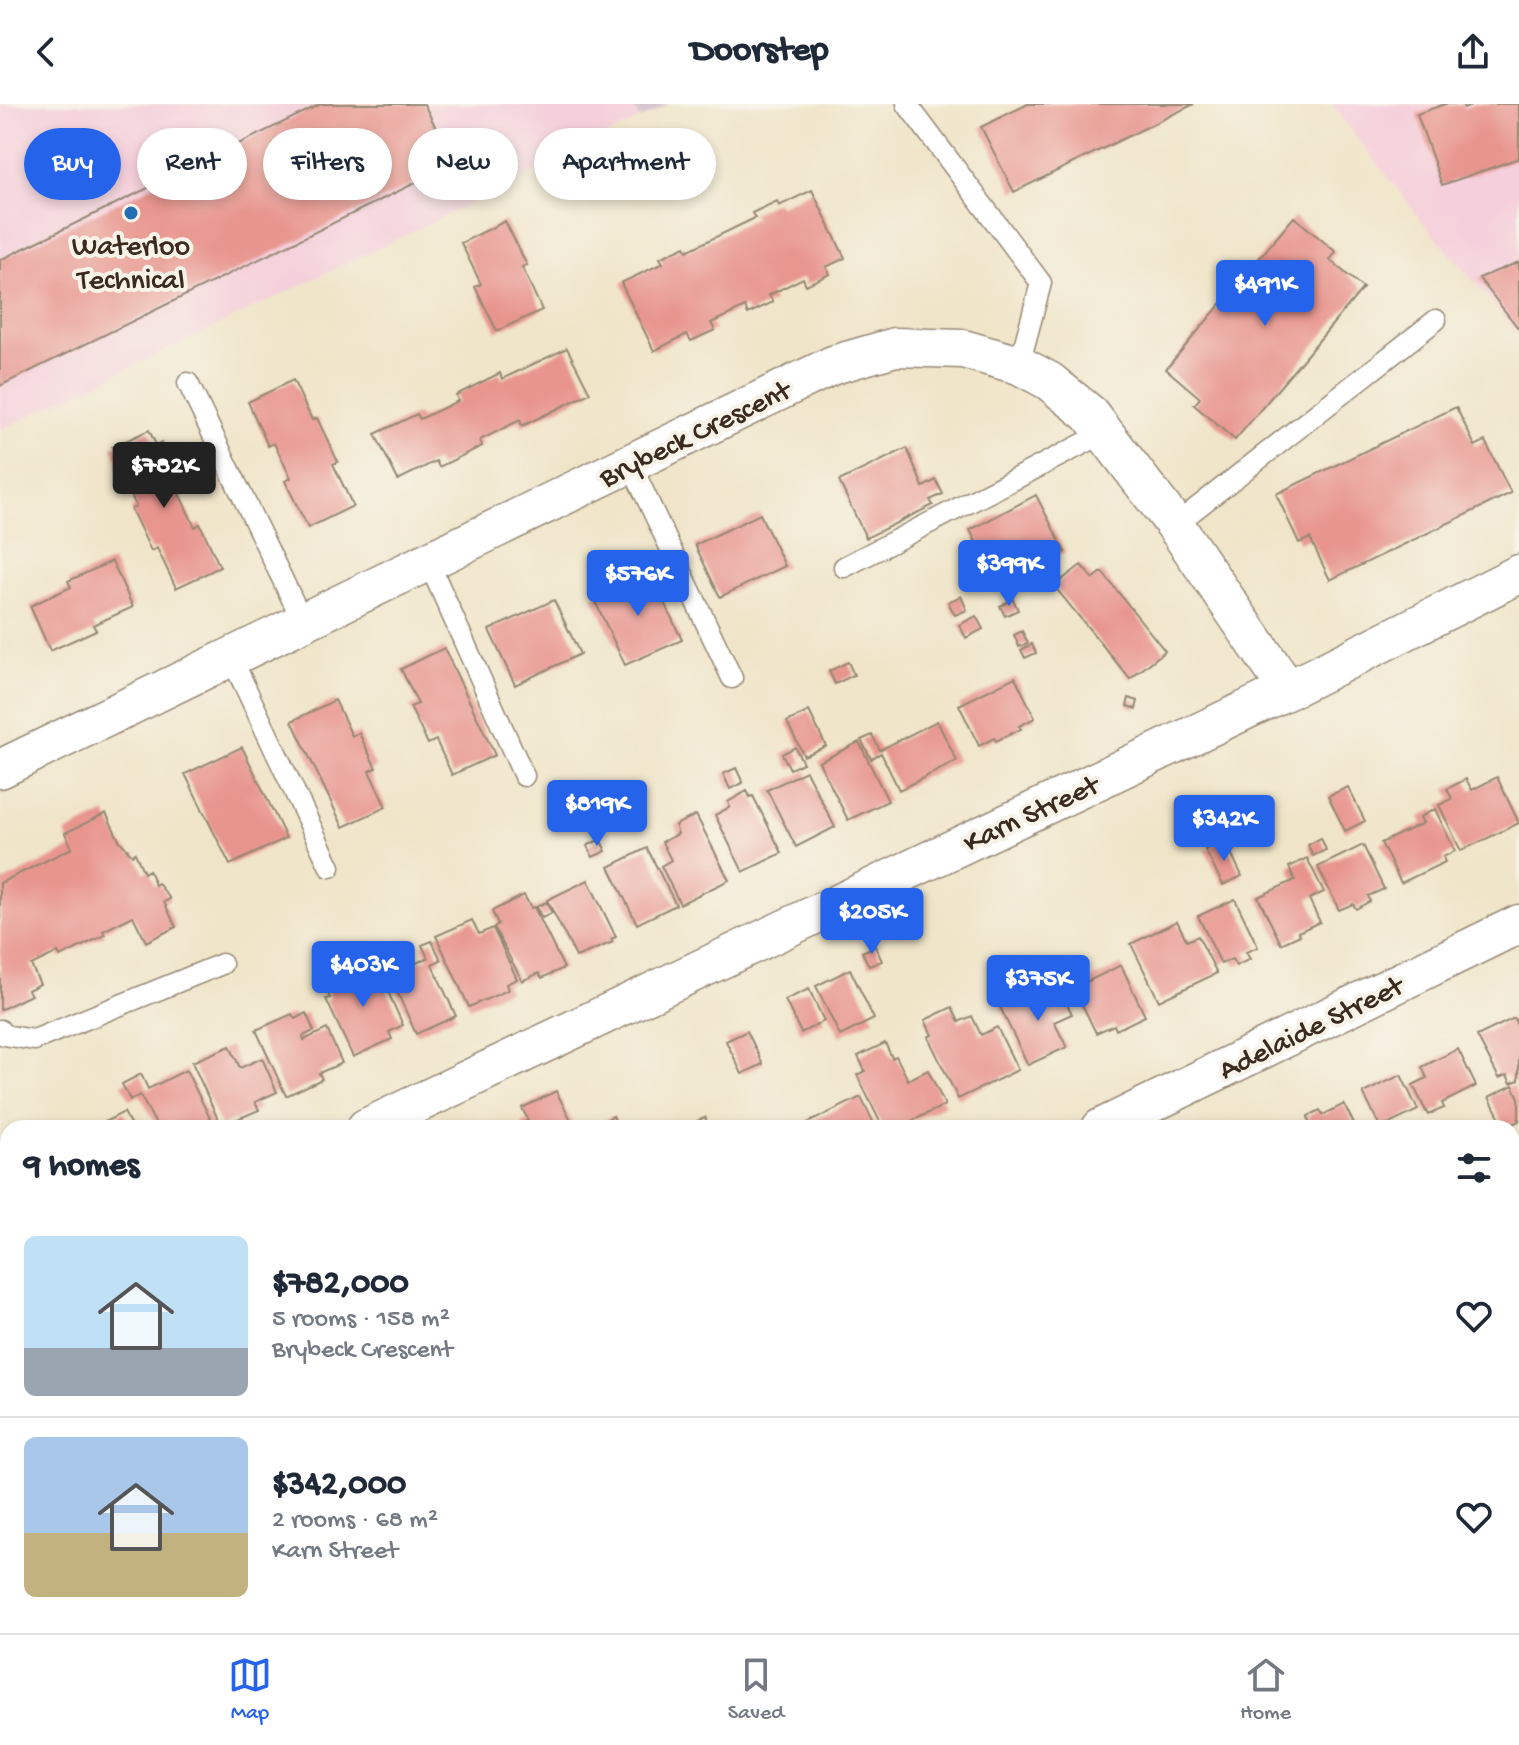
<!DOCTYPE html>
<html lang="en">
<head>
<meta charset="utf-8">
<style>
  body { margin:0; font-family:"Gochi Hand",sans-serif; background:#f6f6f7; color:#1f2937; height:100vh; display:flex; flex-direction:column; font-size:30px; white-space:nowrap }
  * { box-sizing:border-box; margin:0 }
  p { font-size:26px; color:#747a83 }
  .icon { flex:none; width:44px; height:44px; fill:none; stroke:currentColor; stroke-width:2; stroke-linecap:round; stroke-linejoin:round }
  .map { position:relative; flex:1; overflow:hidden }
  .panel { position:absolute; left:0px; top:1016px; width:1520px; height:514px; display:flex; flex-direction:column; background:#fff; border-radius:24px 24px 0 0; box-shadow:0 4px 12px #0003 }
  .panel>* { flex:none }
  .top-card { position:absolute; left:24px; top:24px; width:800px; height:72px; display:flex; gap:16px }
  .price { position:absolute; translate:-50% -68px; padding:0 18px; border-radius:8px; background:#2563eb; color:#fff; font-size:26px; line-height:52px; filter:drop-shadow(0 2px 4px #0008) }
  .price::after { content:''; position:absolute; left:50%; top:48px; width:24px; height:18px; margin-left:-12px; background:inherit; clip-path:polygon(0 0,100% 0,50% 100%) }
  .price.current { background:#222; color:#fff }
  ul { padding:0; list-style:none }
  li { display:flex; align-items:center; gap:24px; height:200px; padding:0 24px }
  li+li { border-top:2px solid #e0e1e3 }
  li span { display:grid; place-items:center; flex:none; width:224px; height:160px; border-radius:12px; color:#555 }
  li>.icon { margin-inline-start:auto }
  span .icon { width:96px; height:96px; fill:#fffc; stroke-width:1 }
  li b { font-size:34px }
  h2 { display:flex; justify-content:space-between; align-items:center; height:96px; padding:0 24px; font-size:34px }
  .chip { padding:0 28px; border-radius:36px; background:#fff; box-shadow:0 4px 12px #0003; font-size:28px; line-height:72px }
  .chip.current { background:#2563eb; color:#fff }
  header { display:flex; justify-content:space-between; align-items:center; height:104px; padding:0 24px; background:#fff; font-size:36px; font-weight:800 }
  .menu { display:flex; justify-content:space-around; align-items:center; height:112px; border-top:2px solid #e0e1e3; background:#fff; font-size:22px; color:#747a83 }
  .menu a { display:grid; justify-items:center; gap:4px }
  .menu .current { color:#2563eb }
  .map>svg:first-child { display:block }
</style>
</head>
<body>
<header><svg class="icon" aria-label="back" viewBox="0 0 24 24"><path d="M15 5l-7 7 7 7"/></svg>Doorstep<svg class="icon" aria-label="share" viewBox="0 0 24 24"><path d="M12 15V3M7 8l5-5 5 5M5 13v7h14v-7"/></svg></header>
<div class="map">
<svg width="1519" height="1529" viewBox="0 0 1519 1529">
  <rect width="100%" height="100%" fill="#f7f3e8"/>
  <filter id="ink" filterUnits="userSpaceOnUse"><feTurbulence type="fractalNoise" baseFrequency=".0125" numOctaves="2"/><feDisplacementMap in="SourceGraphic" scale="16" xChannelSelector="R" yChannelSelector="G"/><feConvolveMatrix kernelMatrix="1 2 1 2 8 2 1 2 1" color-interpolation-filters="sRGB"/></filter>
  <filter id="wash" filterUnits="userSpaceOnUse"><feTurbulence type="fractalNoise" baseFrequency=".006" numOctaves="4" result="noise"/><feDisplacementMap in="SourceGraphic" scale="32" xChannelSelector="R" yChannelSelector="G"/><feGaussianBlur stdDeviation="1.8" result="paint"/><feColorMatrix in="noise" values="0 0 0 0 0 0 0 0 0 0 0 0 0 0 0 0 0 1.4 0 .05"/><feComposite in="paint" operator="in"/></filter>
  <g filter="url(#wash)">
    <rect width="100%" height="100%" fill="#f0e5c9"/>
    <!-- built -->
    <path fill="#f5cfdb" d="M 0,0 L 633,0 L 640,15 L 482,94 L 0,326 Z
      M 1331,0 L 1519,0 L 1519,230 L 1423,118 Z"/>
    <!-- industrial -->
    <path fill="#d1bdcc" d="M 633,0 L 669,0 L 640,15 Z"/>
    <g id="blocks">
      <!-- building -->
      <path fill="#e8958e" d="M 321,0 L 424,0 L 454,60 L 0,282 L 0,156 Z
        M 1028,0 L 1194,0 L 1014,88 L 981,23 Z
        M 1445,0 L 1462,0 L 1464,4 L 1475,0 L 1519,0 L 1519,54 L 1442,81 L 1417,10 Z
        M 812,86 L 845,154 L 826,163 L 830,170 L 806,181 L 803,174 L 769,191 L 773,198 L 748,210 L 745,203 L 711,219 L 715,226 L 691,237 L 687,230 L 654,247 L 621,179 L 663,159 L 660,154 L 685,142 L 687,147 L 755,114 L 752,109 L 777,97 L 779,102 Z
        M 1294,113 L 1336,148 L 1330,156 L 1363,184 L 1235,336 L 1194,301 L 1200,294 L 1166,265 Z
        M 505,117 L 527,161 L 522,163 L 542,206 L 497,227 L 475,183 L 481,180 L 461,139 Z
        M 1519,158 L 1519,225 L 1479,174 Z
        M 567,244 L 590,289 L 522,322 L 520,316 L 480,336 L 482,342 L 439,363 L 436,357 L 398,376 L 375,330 L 417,310 L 420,315 L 458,297 L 456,291 L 500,269 L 502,275 Z
        M 293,276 L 312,316 L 317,314 L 338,358 L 333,360 L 353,402 L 308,424 L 285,377 L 291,374 L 274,339 L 268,342 L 248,298 Z
        M 1456,303 L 1475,342 L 1485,337 L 1511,389 L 1330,476 L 1310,434 L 1299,439 L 1276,390 Z
        M 149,326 L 156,341 L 161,339 L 182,383 L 177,385 L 195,423 L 200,420 L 220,463 L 176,484 L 157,444 L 151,447 L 131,405 L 136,402 L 117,360 L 119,359 L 112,343 Z
        M 907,344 L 923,383 L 936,376 L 943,390 L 930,396 L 933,401 L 866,434 L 839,377 Z
        M 1036,391 L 1065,448 L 998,482 L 970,426 Z
        M 760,410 L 785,462 L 720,493 L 695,441 Z
        M 112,457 L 133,503 L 93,521 L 96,526 L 50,547 L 30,502 L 71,483 L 68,477 Z
        M 1081,461 L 1093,475 L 1102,468 L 1165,547 L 1130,575 L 1054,482 Z
        M 650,468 L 682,536 L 625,561 L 593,493 Z
        M 961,492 L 967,506 L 955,511 L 948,498 Z
        M 1013,495 L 1018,506 L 1005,512 L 1000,502 Z
        M 554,496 L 580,550 L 515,581 L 489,526 Z
        M 976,512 L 983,525 L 966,534 L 959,521 Z
        M 1022,527 L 1028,539 L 1019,543 L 1014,531 Z
        M 1032,540 L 1036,549 L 1025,554 L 1021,546 Z
        M 444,544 L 495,651 L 452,671 L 436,636 L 428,640 L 410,603 L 418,600 L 401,565 Z
        M 848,558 L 854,571 L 835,580 L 829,567 Z
        M 1015,573 L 1035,614 L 1019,622 L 1021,625 L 996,637 L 994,634 L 979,642 L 959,601 Z
        M 1129,594 L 1138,597 L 1136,605 L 1127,602 Z
        M 335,596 L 352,632 L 359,629 L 376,664 L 369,667 L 386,703 L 343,723 L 292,617 Z
        M 809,607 L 826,642 L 804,652 L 787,618 Z
        M 937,617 L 957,657 L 899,686 L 881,649 L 871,655 L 861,636 L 872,631 L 880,646 Z
        M 859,638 L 888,697 L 848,716 L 819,658 Z
        M 242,643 L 286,734 L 230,761 L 185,670 Z
        M 795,643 L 803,659 L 790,665 L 782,650 Z
        M 736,664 L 743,679 L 730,685 L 723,670 Z
        M 806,667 L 835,723 L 796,743 L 767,686 Z
        M 1497,673 L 1519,719 L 1461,747 L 1439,701 L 1452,695 L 1447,685 L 1466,675 L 1472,686 Z
        M 1348,683 L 1365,717 L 1345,727 L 1328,692 Z
        M 747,687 L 750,693 L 753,692 L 782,749 L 743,768 L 715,711 L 730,703 L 728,698 Z
        M 1435,705 L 1455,747 L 1443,753 L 1445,758 L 1401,779 L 1381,739 L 1423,719 L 1420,713 Z
        M 106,709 L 119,736 L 132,751 L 135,749 L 144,769 L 149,766 L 155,781 L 158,779 L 170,795 L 164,798 L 176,823 L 146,838 L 133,812 L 103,827 L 105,831 L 60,853 L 58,848 L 31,861 L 40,880 L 28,886 L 31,891 L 0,906 L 0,779 L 72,744 L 65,729 Z
        M 696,711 L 729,776 L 680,800 L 661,762 L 671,756 L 662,738 L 678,730 L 675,721 Z
        M 1321,734 L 1326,746 L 1313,752 L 1308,741 Z
        M 600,735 L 606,747 L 593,753 L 587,742 Z
        M 1225,736 L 1242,772 L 1223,781 L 1205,746 Z
        M 1363,741 L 1384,785 L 1368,792 L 1370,797 L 1356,805 L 1353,800 L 1339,806 L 1318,763 Z
        M 647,744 L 676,801 L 637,820 L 609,763 Z
        M 1307,754 L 1324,788 L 1309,795 L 1320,818 L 1298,828 L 1300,831 L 1281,840 L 1258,793 L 1295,776 L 1289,763 Z
        M 588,776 L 616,833 L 611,835 L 613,838 L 576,853 L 547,796 Z
        M 524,791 L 531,804 L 534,803 L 564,864 L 542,874 L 539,869 L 522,877 L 494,823 L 498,820 L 492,807 Z
        M 1235,795 L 1258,843 L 1246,848 L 1250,855 L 1236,862 L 1232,855 L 1221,860 L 1198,812 Z
        M 546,798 L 552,809 L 542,814 L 536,803 Z
        M 472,816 L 479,830 L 493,824 L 517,875 L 506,880 L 508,886 L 469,903 L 436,832 Z
        M 1177,817 L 1187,837 L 1198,832 L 1217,869 L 1159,897 L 1131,840 Z
        M 432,837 L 441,856 L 432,860 L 456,912 L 416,930 L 390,872 L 404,865 L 400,857 L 412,851 L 416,859 L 428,854 L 422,841 Z
        M 875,842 L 882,857 L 869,862 L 862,848 Z
        M 375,859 L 403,921 L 389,928 L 392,935 L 353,953 L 326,895 L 330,894 L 324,882 Z
        M 1121,861 L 1145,912 L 1116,926 L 1114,921 L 1096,929 L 1074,884 Z
        M 850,865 L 874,915 L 840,932 L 816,882 Z
        M 1057,880 L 1072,910 L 1054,918 L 1067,943 L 1028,961 L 1000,903 L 1036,886 L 1038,889 Z
        M 809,885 L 824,917 L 801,929 L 785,896 Z
        M 952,903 L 959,918 L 972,912 L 981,931 L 997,923 L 1018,966 L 958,995 L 928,933 L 932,931 L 925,916 Z
        M 306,909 L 314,927 L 303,932 L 304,936 L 327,925 L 342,959 L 319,969 L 322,975 L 286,992 L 256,926 L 292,910 L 295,915 Z
        M 1514,914 L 1519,925 L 1519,976 L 1511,979 L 1507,971 L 1499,974 L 1477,932 Z
        M 747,927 L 763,960 L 742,970 L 726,937 Z
        M 885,939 L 892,954 L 896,952 L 908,976 L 928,966 L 945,1001 L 897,1024 L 883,1024 L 857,971 L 865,967 L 858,952 Z
        M 230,942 L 240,964 L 262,954 L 277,988 L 255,998 L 259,1006 L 221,1022 L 192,958 Z
        M 1458,945 L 1476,982 L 1442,999 L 1444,1004 L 1428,1011 L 1413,981 L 1427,974 L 1422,963 Z
        M 186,966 L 214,1022 L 210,1024 L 158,1024 L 140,991 L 130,996 L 122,980 L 141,970 L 148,985 Z
        M 1401,971 L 1418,1006 L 1381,1024 L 1363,989 Z
        M 1513,981 L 1519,994 L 1519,1017 L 1505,1024 L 1489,993 Z
        M 556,987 L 575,1024 L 523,1024 L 521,1020 L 528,1016 L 522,1004 Z
        M 861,993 L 876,1024 L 797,1024 Z
        M 1344,1000 L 1356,1024 L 1310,1024 L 1308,1012 L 1320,1006 L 1323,1011 Z
        M 124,1008 L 132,1024 L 93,1024 Z
        M 613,1012 L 619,1024 L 604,1024 L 601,1018 Z
        M 705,1013 L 710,1024 L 683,1024 Z
        M 8,1050 L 8,1092 L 0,1082 L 0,1075 L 5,1070 L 0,1064 L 0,1057 Z
        M 1519,1153 L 1519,1194 L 1514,1197 L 1512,1156 Z
        M 1515,1199 L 1519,1204 L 1519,1250 L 1512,1253 L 1512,1200 Z
        M 8,1288 L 8,1353 L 5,1355 L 0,1348 L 0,1294 Z
        M 1512,1455 L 1519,1469 L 1519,1483 L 1512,1487 Z
        M 145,1522 L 207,1522 L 198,1529 L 151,1529 Z
        M 229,1522 L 254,1522 L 257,1527 L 254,1529 L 220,1529 Z
        M 530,1522 L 571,1522 L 561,1529 L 528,1529 L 525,1525 Z
        M 599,1522 L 661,1522 L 666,1529 L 590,1529 Z
        M 902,1522 L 946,1522 L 948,1525 L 940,1529 L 905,1529 Z
        M 966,1522 L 990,1522 L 976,1529 L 970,1529 Z
        M 1350,1522 L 1392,1522 L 1395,1529 L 1353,1529 Z
        M 1441,1522 L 1476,1522 L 1461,1529 L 1444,1529 Z
        M 1501,1522 L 1509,1522 L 1512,1529 L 1487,1529 Z"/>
    </g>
  </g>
  <g filter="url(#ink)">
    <use href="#blocks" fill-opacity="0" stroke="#968874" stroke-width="2"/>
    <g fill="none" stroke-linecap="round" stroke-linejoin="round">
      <defs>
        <path id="service" d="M 907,0 L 1041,179 L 1019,261
          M 188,279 L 303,518
          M 630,359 L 732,574
          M 1175,421 L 1436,216
          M 428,457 L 524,672
          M 844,463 L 1104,329
          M 231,553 L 330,763
          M 0,926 L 4,931 L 34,936 L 222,860"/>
        <path id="minor" d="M 0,665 L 833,261 L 895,243 L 963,245 L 1019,261 L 1049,277 L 1090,310 L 1175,421 L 1288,586
          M 366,1024 L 1288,586 L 1519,470
          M 1101,1024 L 1519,820
          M 0,1202 L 8,1198
          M 1512,1348 L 1519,1344
          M 0,1462 L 8,1472
          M 48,1522 L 53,1529
          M 800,1522 L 806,1529
          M 1137,1529 L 1151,1522"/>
      </defs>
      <!-- service casing -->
      <use href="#service" stroke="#968874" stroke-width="23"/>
      <!-- minor casing -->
      <use href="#minor" stroke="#968874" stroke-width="41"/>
      <!-- service -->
      <use href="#service" stroke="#fff" stroke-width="20"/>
      <!-- minor -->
      <use href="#minor" stroke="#fff" stroke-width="38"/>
    </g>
  </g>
  <!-- markers -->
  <circle fill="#1f6fb2" stroke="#f7f3e8" stroke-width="3" cx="131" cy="109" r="8"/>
  <g text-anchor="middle" stroke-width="8" stroke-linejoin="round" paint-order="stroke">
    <!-- poi labels -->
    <g font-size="30" fill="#3b2a1e" stroke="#f7f3e8">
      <text x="131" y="150">Waterloo<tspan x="131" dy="34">Technical</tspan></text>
    </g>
    <!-- street labels -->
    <g font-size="30" fill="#3b2a1e" stroke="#f7f3e8">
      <text transform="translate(694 328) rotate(-26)" y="10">Brybeck Crescent</text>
      <text transform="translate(1030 708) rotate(-25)" y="10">Karn Street</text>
      <text transform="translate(1310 922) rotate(-26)" y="10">Adelaide Street</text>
    </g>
  </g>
</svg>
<b class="price" style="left:1265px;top:224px">$491K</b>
<b class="price current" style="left:164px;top:406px">$782K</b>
<b class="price" style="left:1009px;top:504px">$399K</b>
<b class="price" style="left:638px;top:514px">$576K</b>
<b class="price" style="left:597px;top:744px">$819K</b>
<b class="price" style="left:1224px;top:759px">$342K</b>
<b class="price" style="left:872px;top:852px">$205K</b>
<b class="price" style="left:363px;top:905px">$403K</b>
<b class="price" style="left:1038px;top:919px">$375K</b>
<div class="top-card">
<a class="chip current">Buy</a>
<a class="chip">Rent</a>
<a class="chip">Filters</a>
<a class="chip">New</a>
<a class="chip">Apartment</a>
</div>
<section class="panel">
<h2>9 homes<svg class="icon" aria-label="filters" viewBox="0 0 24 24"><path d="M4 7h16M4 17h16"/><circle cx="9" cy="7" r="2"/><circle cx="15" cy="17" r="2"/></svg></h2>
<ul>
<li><span style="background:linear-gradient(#bfe0f5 70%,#9aa5b1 0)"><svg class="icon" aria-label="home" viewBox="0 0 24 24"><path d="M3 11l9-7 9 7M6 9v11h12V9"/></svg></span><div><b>$782,000</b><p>5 rooms · 158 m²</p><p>Brybeck Crescent</p></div><svg class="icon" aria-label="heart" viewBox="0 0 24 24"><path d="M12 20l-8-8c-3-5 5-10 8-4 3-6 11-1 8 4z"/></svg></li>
<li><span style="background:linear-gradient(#a9c7e8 60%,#c2b280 0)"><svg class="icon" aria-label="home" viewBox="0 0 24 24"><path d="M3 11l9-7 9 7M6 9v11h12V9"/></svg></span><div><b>$342,000</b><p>2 rooms · 68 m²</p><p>Karn Street</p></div><svg class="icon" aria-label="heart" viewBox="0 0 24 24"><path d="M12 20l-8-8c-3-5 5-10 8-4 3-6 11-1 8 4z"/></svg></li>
</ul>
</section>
</div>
<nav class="menu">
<a class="current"><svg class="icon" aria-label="map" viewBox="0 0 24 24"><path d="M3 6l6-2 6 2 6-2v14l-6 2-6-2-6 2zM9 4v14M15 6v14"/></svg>Map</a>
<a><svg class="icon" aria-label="saved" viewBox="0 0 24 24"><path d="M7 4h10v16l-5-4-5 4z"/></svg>Saved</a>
<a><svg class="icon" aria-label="home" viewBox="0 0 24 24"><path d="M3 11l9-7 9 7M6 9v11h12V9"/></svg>Home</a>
</nav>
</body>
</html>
